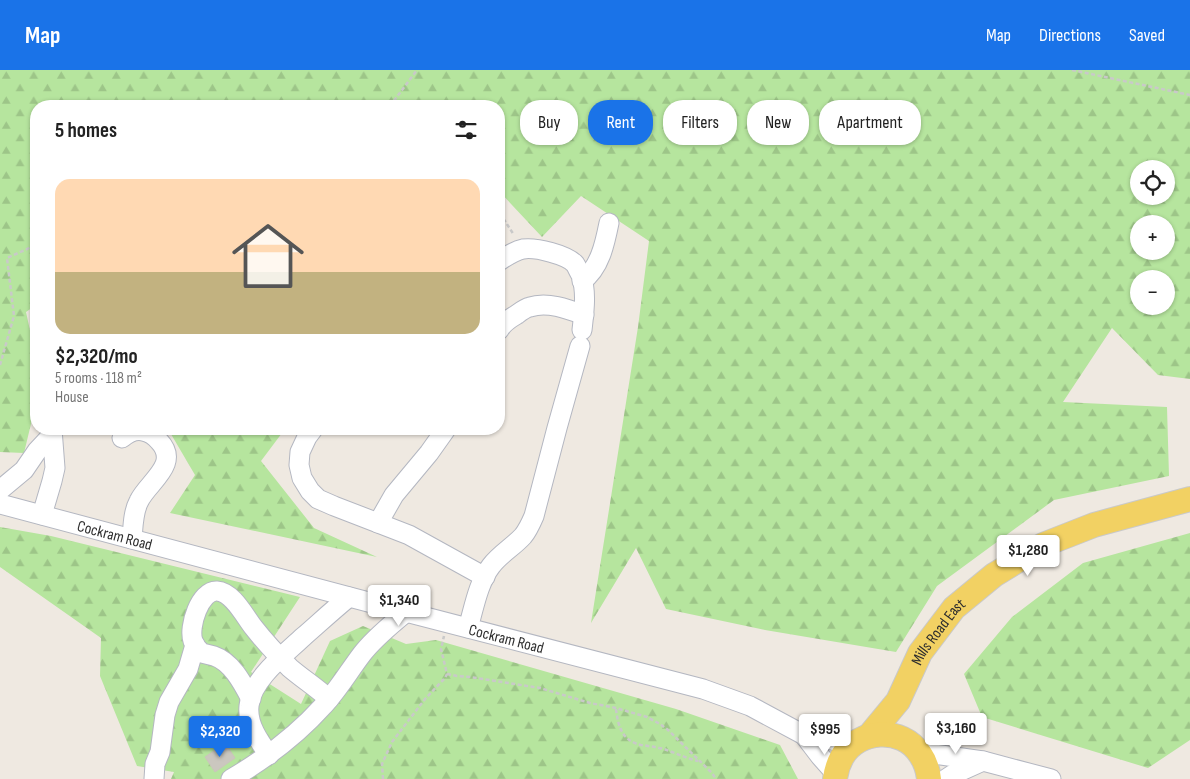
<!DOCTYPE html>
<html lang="en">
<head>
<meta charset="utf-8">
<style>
  body { margin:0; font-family:"Sofia Sans Condensed",sans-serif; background:#f2f2f2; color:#222; height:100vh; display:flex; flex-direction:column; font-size:19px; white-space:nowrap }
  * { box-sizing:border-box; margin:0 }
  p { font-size:16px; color:#767676 }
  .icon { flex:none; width:28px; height:28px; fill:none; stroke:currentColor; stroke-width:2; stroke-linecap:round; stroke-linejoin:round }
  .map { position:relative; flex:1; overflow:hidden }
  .drawer { position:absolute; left:30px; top:30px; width:475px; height:335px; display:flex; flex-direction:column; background:#fff; border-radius:20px; box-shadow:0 1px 4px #0004 }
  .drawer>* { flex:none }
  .hud { position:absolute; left:520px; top:30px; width:475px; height:45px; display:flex; gap:10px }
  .controls { position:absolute; left:1130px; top:90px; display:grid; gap:10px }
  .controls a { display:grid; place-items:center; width:45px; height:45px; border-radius:50%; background:#fff; box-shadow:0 1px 4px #0004; font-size:25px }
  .price { position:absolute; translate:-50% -42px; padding:0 11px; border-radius:5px; background:#fff; color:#222; font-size:16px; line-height:32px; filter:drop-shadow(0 1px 2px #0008) }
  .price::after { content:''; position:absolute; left:50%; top:30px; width:15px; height:11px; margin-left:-8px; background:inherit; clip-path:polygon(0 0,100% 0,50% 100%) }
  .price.selected { background:#1a73e8; color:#fff }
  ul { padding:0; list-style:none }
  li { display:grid; align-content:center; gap:10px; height:265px; padding:0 25px }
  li+li { border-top:1px solid #e0e0e0 }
  li span { display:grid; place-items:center; height:155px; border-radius:15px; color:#555 }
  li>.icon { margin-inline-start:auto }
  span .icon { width:90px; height:90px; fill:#fffc; stroke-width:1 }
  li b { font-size:21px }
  h2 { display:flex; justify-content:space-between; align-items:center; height:60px; padding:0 25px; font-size:21px }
  .chip { padding:0 18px; border-radius:20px; background:#fff; box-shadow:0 1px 4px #0004; font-size:18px; line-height:45px }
  .chip.selected { background:#1a73e8; color:#fff }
  header { display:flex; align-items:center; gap:30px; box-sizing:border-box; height:70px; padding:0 25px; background:#1a73e8; color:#fff }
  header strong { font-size:24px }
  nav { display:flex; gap:28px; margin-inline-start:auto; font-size:18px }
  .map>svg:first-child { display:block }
</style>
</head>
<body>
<header>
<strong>Map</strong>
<nav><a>Map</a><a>Directions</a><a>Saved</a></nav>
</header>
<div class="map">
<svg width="1190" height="709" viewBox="0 0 1190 709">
  <defs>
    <pattern id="forest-firs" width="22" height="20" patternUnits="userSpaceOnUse" patternTransform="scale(1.25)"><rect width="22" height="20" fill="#b6e59e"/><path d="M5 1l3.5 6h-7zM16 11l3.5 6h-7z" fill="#9dc588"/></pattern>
  </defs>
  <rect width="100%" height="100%" fill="#efe9e1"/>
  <!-- forest -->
  <path fill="url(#forest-firs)" fill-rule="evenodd" d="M 0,0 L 1190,0 L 1190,309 L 1158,305 L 1112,258 L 1063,332 L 1167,337 L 1169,406 L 1054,430 L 937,516 L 896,582 L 765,560 L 666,539 L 636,478 L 591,553 L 638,257 L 649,171 L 581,126 L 542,167 L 499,121 L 499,36 L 36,36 L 36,235 L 26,242 L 36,288 L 36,333 L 24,383 L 0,382 ZM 1139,99 L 1166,99 L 1166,126 L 1139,126 ZM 1139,154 L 1166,154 L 1166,181 L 1139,181 ZM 1139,209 L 1166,209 L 1166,236 L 1139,236 Z
    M 168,359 L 285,359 L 261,391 L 314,458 L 377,487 L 170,443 L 195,405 Z
    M 0,457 L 51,466 L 300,527 L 251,602 L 301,634 L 330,571 L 363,556 L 406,574 L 436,570 L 676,639 L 780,675 L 798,709 L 171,709 L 174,702 L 137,696 L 100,606 L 101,568 L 0,497 Z
    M 1190,463 L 1190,670 L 1148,698 L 982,647 L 964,604 L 1012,547 L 1083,493 Z"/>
  <!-- building -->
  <path fill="#cbc7bf" stroke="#cbc5ba" d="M 225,673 L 235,688 L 215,702 L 205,687 Z"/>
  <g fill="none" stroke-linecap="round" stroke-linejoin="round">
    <defs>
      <g id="minor">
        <path d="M 499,191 C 507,186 514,181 523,179 C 536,177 567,185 575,194 C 577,197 579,202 581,205 C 587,222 584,242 582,260"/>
        <path d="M 582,211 C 600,198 605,173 609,153"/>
        <path d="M 499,260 C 503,253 509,249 516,245 C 520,242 525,238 530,237 C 547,231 568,239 584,245"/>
        <path d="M 313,359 L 307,367 L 300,382 L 299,395 L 302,408 L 310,421 L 318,429 L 334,436 L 409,465 L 485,507"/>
        <path d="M 122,368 C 128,363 135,359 143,361 C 150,362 155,366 159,371 C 181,394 148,412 139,431 C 133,442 133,457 132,469"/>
        <path d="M 0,420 L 24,400 L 37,381 L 52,365"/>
        <path id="s1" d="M 0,434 L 406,542 L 703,619 L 750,636 L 804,665 L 853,674"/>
        <path d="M 42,445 L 52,411 L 55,398 L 52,359"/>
        <path d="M 378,453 L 394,425 L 429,383 L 446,359"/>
        <path d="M 468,558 C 474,538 478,513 491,496 C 500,484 513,477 523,466 C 528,460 531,453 534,446 L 557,358 L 580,276"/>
        <path d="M 251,629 C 243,614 232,592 214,586 C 210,585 206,584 202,583 C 198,580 195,576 193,571 C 188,557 200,520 217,521 C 233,522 245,547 254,558 C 265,572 278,586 290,598 C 303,609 317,618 329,629"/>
        <path d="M 804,665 L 820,686 L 836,704"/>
        <path d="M 920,682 L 983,691 L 1051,709"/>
        <path d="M 269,685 C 259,671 247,654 249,636 C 251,610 285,584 303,567 C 318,554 333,540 349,527"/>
        <path d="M 154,709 L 155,694 L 160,682 L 165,645 L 169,632 L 188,599 L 195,575"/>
        <path d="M 231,709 C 265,689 297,665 323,636 C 338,620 349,601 362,584 C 374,568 391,555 406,542"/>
        <path d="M 946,709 L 952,705 L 983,691"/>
      </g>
      <g id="major">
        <path id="s2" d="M 869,666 L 898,631 L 920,583 L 954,538 L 994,505 L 1043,475 L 1094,455 L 1190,429"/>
        <path d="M 835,709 C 836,701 838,694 842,687 C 858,659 902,656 920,684 C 925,691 928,700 929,709"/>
      </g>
    </defs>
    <!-- minor casing -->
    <use href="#minor" stroke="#b4b7c1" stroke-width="21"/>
    <!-- major casing -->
    <use href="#major" stroke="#c9c9c9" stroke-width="26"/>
    <!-- path -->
    <path stroke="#c9c9c9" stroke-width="2.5" stroke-dasharray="4 2.5" stroke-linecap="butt" d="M 1072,0 L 1190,25
      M 390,36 L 417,0
      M 499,144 L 503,148 L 514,165
      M 0,295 L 14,246 L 7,188 L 36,175
      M 447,604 L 457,606 L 470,607 L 540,618 L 590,633 L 616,638 L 647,647 L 660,654 L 668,660 L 712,703 L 716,709
      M 616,639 C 618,656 622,671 641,675 C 648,676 656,677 664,679 C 675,683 686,688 698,691
      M 383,709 L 382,694 L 392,672 L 425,629 L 445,608 L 447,604 L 441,579 L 444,566"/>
    <!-- minor -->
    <use href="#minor" stroke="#fff" stroke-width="19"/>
    <!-- major -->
    <use href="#major" stroke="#f2d163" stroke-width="24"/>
  </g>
  <g text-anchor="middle" stroke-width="4.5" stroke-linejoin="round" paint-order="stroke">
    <!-- street labels -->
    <g font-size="16" fill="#2e2e2e" stroke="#fff">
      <text dy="6" stroke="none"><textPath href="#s1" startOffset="119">Cockram Road</textPath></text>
      <text dy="6" stroke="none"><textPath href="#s2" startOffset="126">Mills Road East</textPath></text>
      <text dy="6" stroke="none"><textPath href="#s1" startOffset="524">Cockram Road</textPath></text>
    </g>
  </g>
</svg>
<div class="controls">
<a><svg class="icon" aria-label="locate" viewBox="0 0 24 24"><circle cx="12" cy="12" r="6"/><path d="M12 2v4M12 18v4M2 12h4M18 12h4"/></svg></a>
<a>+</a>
<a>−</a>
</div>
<b class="price" style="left:1028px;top:507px">$1,280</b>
<b class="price" style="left:399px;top:557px">$1,340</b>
<b class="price" style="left:956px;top:685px">$3,160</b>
<b class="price" style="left:825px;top:686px">$995</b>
<b class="price selected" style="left:220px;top:688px">$2,320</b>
<div class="hud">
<a class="chip">Buy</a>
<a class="chip selected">Rent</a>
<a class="chip">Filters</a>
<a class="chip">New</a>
<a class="chip">Apartment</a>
</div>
<section class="drawer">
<h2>5 homes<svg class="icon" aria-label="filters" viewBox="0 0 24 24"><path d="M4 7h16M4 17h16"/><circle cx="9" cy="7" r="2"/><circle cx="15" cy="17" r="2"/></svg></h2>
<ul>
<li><span style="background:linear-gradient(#ffd9b3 60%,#c2b280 0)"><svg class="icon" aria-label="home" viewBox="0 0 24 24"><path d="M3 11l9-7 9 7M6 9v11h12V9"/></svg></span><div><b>$2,320/mo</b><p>5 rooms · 118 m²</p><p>House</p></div></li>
</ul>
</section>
</div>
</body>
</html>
